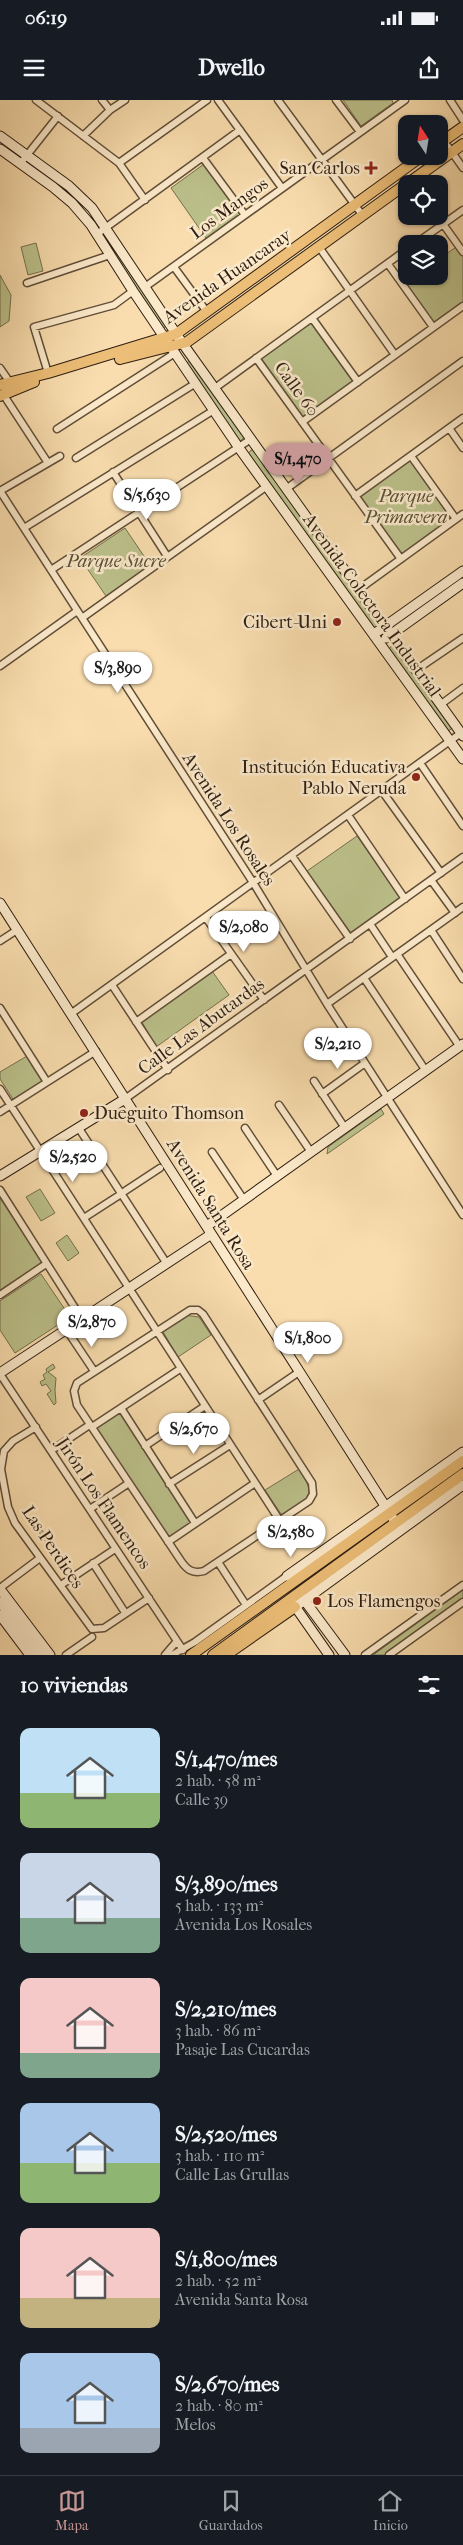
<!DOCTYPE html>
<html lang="es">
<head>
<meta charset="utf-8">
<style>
  body { margin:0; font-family:"IM FELL French Canon",serif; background:#20242c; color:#f1f3f6; height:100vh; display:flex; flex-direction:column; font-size:19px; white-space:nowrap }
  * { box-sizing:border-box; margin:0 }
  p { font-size:16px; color:#9ea1a6 }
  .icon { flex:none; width:28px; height:28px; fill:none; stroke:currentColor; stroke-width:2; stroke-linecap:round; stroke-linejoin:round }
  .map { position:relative; height:1555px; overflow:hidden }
  .drawer { display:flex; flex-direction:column; background:#171b24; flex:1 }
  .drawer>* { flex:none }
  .needle { width:32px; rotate:348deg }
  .tools { position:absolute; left:398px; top:15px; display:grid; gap:10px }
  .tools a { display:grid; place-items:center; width:50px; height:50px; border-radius:10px; background:#171b24; box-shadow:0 1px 4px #0004; font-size:25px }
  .price { position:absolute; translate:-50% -42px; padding:0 11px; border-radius:18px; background:#fff; color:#222; font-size:16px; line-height:32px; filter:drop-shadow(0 1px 2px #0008) }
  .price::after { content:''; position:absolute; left:50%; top:30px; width:15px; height:11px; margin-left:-8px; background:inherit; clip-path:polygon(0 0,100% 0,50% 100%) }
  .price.on { background:#c59692; color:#111 }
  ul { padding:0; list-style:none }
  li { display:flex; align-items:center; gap:15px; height:125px; padding:0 20px }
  li span { display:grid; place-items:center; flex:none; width:140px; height:100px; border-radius:10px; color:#555 }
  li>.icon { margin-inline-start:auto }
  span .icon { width:60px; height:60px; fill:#fffc; stroke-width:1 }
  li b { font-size:21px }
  h2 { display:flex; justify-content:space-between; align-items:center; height:60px; padding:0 20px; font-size:21px }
  .status { display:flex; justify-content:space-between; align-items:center; height:35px; padding:0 25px; background:#171b24; direction:ltr }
  .status svg { height:14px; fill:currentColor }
  header { display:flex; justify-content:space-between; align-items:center; height:65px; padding:0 20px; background:#171b24; font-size:22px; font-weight:700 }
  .tab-bar { display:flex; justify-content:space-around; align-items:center; height:70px; border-top:1px solid #363941; background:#171b24; font-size:14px; color:#9ea1a6 }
  .tab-bar a { display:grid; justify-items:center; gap:2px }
  .tab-bar .on { color:#c59692 }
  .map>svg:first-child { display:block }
</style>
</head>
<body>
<div class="status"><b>06:19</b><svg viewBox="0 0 49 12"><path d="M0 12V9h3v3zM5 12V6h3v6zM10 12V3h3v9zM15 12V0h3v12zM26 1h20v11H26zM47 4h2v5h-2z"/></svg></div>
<header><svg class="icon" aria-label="menu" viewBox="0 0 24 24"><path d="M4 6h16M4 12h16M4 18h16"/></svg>Dwello<svg class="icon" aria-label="share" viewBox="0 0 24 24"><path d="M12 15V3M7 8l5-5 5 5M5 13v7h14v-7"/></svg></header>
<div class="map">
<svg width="463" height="1555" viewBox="0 0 463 1555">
  <rect width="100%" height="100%" fill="#f9ddae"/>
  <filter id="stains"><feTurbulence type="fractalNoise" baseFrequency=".004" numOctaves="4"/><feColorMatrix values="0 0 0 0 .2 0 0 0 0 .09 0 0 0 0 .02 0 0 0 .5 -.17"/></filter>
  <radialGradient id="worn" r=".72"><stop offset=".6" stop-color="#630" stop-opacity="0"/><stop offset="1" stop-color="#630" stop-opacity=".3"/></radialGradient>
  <!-- green -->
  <path fill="#bcc18b" stroke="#74704e" d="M 343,0 L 392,0 L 393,3 L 361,26 Z
    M 204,64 L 240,114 L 206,138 L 171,88 Z
    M 36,143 L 43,171 L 28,175 L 21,147 Z
    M 113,144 L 167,226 L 163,228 L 109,147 Z
    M 456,147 L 463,156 L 463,203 L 434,224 L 404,183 L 414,176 L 439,176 L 439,159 Z
    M 0,175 L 11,195 L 9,221 L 0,227 Z
    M 311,223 L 353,282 L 304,318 L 261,258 Z
    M 190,261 L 244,337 L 240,342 L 186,263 Z
    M 251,350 L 253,350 L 380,525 L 374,529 L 248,354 Z
    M 411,360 L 453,419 L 402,455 L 360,396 Z
    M 125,428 L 150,465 L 106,496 L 80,458 Z
    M 393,544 L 454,627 L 447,632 L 389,549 Z
    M 357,736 L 400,798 L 351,833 L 307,771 Z
    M 212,871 L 229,895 L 156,947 L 142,922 Z
    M 27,956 L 43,981 L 13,999 L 0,979 L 0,972 Z
    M 381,1009 L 384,1014 L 327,1054 L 328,1047 Z
    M 40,1089 L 55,1113 L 41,1121 L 26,1097 Z
    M 0,1098 L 43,1162 L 0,1192 Z
    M 67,1135 L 79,1153 L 68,1161 L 56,1143 Z
    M 41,1174 L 70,1217 L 15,1253 L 0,1230 L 0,1201 Z
    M 184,1215 L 199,1217 L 211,1235 L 178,1257 L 162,1230 Z
    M 53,1264 L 55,1268 L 48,1272 L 56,1278 L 55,1290 L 56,1303 L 54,1305 L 47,1294 L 51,1291 L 46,1284 L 42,1286 L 40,1282 L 45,1279 L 43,1275 L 47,1272 L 46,1269 Z
    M 118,1312 L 121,1313 L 191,1421 L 190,1424 L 171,1437 L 167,1436 L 97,1331 L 98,1326 Z
    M 299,1369 C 317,1396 309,1398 285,1415 L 281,1414 L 265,1390 Z
    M 31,1416 L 73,1471 L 70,1473 L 28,1418 Z
    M 463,1490 L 463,1499 L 385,1555 L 373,1555 Z"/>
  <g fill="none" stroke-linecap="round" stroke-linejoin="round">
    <defs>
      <path id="street" d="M 36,0 L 119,63 L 145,100
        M 102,0 L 110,10
        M 218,0 L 282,88
        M 278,0 L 363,116
        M 336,0 L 360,32
        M 450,0 L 463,20
        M 83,36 L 110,10 L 125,0
        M 444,41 L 463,68
        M 203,58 L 245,115
        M 119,63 L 207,0
        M 20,64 L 58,16
        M 443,124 L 463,152
        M 97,134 L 240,30
        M 415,144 L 463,110
        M 319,147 L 395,255
        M 388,164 L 433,227
        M 174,167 L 207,212
        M 27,183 L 110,155
        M 145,187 L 405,0
        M 312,218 L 358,282
        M 256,258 L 401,459
        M 0,268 L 9,281
        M 48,273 L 34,227 L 114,205 L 133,191
        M 215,288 L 406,150
        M 3,294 L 48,363
        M 302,322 L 463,206
        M 449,328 L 463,348
        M 57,329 L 175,253
        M 411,356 L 456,419
        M 76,358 L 196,283
        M 113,372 L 167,456
        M 286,389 L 463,261
        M 0,391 L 254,784 L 327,904 L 463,1115
        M 0,391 L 60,356
        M 355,396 L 463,318
        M 24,428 L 214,310
        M 51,470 L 251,339
        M 358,490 L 463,414
        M 82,518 L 267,386
        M 0,566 L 77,511
        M 416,570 L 463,538
        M 440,605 L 463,588
        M 420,663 L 463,726
        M 382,691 L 441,773
        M 348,715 L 405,799
        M 292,756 L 350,839
        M 431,780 L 455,813
        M 206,818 L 264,900
        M 370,824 L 392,857
        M 431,830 L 463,879
        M 0,841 L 17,830
        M 397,854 L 460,947
        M 364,878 L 426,971
        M 112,885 L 168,970
        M 327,904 L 463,807
        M 0,908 L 47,982
        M 72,913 L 461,633
        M 136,922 L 231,854
        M 314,981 L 345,1028
        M 0,989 L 280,1421
        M 322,994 L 365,963
        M 125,999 L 463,757
        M 279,1005 L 311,1052
        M 0,1012 L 96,951
        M 78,1027 L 167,1164
        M 245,1028 L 277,1076
        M 212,1052 L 244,1100
        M 0,1090 L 82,1219
        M 125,1091 L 160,1068
        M 87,1116 L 118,1096
        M 0,1195 L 46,1164
        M 190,1210 L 198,1210 L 203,1214 L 312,1383 L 313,1394 L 309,1401 L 204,1471 C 193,1474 187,1470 181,1461 L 77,1305 L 74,1291 L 77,1283 Z
        M 66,1229 L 94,1271
        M 0,1274 L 183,1550
        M 258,1300 L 299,1272
        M 121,1308 L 195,1423
        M 36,1327 L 13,1341 L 4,1351 L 1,1369 L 8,1407 L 15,1423 L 92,1529 L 104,1528 L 149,1498
        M 92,1327 L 180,1269
        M 145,1346 L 205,1306
        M 55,1348 L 88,1326
        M 169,1384 L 230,1345
        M 90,1409 L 129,1383
        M 168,1442 L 255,1383
        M 218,1462 L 246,1505
        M 93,1463 L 124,1511
        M 64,1483 L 112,1451
        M 0,1488 L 40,1458
        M 66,1555 L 92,1537
        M 165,1555 L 177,1541
        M 172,1555 L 195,1542 L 287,1476
        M 365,1555 L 463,1485
        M 389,1555 L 463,1502"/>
      <path id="secondary" d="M 0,36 L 69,86 L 92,108 L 183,244 L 463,636
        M 0,49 L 53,87 L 72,103 L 91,125 L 133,191 L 239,348 L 463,659
        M 374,534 L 463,471
        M 386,538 L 463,483
        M 0,803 L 396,1423
        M 0,1076 L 125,999
        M 207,1126 L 463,944
        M 0,1273 L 210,1135
        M 287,1476 L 463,1352
        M 0,1489 L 50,1555
        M 302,1497 L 345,1555
        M 0,1502 L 40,1555
        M 292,1502 L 329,1555
        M 295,1507 L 463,1385
        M 0,1515 L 30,1555"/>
      <path id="primary" d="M 439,44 L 463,27
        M 407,84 L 463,44
        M 120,259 L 187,242 L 406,84
        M 0,285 L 48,273 L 176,234 L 422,56
        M 0,296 L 34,282
        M 191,1555 L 463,1361
        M 213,1555 L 463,1374
        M 226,1555 L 295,1507"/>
    </defs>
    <!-- street casing -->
    <use href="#street" stroke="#604e39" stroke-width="9"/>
    <!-- secondary casing -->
    <use href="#secondary" stroke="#2d1e12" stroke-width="11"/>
    <!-- primary casing -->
    <use href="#primary" stroke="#2d1e12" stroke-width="12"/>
    <!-- street -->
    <use href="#street" stroke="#fbe9ca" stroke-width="6"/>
    <!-- secondary -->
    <use href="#secondary" stroke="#fbe9ca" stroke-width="9"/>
    <!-- primary -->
    <use href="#primary" stroke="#ecbe77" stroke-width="10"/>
  </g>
  <!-- markers -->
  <g fill="#8f2418" stroke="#fbe9ca" stroke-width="2">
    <path d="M368.5 60.5h5v5h5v5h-5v5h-5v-5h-5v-5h5z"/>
    <circle cx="337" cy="522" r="5"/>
    <circle cx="416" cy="677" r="5"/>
    <circle cx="84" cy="1013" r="5"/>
    <circle cx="317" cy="1501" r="5"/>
  </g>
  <g text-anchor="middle" stroke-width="5" stroke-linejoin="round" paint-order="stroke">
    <!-- poi labels -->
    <g font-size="18" fill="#2d1e12" stroke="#fbe9ca" text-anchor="end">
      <text x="360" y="74">San Carlos</text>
      <text x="327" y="528">Cibert-Uni</text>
      <text x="406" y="673">Institución Educativa<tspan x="406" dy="21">Pablo Neruda</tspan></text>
      <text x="94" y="1019" text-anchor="start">Dueguito Thomson</text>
      <text x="327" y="1507" text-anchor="start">Los Flamengos</text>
    </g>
    <!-- street labels -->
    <g font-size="18" fill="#2d1e12" stroke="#fbe9ca">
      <text transform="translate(229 108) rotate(-36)" y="6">Los Mangos</text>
      <text transform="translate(227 176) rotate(-35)" y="6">Avenida Huancaray</text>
      <text transform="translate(297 289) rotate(54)" y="6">Calle 60</text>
      <text transform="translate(372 505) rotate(54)" y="6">Avenida Colectora Industrial</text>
      <text transform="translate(229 719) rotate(57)" y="6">Avenida Los Rosales</text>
      <text transform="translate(201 926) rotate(-36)" y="6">Calle Las Abutardas</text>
      <text transform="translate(211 1104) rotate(58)" y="6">Avenida Santa Rosa</text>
      <text transform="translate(104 1403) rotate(56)" y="6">Jirón Los Flamencos</text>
      <text transform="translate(53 1447) rotate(56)" y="6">Las Perdices</text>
    </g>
    <!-- park labels -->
    <g font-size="18" font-style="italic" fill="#584f36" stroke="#fbe9ca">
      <text x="406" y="402">Parque<tspan x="406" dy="21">Primavera</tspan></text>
      <text x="116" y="467">Parque Sucre</text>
    </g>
  </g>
  <rect width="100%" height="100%" filter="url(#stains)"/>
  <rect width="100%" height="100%" fill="url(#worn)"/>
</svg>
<div class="tools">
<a><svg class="needle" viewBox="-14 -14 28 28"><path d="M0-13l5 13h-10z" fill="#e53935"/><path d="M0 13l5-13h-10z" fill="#9ea1a6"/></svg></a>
<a><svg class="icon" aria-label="locate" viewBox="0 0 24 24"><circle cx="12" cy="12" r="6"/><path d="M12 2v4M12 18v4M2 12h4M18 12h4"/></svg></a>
<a><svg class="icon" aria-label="layers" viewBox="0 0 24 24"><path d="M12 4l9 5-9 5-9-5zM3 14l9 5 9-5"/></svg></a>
</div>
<b class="price on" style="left:298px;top:385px">S/1,470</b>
<b class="price" style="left:147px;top:421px">S/5,630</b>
<b class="price" style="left:118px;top:594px">S/3,890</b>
<b class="price" style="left:244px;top:853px">S/2,080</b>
<b class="price" style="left:338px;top:970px">S/2,210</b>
<b class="price" style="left:73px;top:1083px">S/2,520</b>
<b class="price" style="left:92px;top:1248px">S/2,870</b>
<b class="price" style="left:308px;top:1264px">S/1,800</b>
<b class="price" style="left:194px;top:1355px">S/2,670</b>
<b class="price" style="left:291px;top:1458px">S/2,580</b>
</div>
<section class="drawer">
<h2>10 viviendas<svg class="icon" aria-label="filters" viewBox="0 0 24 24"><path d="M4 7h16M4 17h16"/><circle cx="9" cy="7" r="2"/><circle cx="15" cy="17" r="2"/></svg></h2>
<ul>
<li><span style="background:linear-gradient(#bfe0f5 65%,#8fb573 0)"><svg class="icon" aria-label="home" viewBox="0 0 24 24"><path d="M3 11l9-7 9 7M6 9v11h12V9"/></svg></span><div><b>S/1,470/mes</b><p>2 hab. · 58 m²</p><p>Calle 39</p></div></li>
<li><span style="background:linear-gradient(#c9d6e8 65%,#7fa58c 0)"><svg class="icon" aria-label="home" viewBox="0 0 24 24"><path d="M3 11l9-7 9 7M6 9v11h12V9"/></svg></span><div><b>S/3,890/mes</b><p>5 hab. · 133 m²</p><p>Avenida Los Rosales</p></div></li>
<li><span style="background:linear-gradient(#f6c9c9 75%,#7fa58c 0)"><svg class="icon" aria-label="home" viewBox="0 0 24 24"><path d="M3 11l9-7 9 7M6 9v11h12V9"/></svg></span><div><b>S/2,210/mes</b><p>3 hab. · 86 m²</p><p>Pasaje Las Cucardas</p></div></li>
<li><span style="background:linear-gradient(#a9c7e8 60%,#8fb573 0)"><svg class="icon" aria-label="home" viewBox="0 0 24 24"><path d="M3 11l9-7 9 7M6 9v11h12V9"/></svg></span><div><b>S/2,520/mes</b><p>3 hab. · 110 m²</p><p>Calle Las Grullas</p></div></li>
<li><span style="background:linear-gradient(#f6c9c9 70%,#c2b280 0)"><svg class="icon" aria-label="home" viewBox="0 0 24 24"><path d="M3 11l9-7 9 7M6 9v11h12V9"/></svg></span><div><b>S/1,800/mes</b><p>2 hab. · 52 m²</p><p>Avenida Santa Rosa</p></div></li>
<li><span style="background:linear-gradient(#a9c7e8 75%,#9aa5b1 0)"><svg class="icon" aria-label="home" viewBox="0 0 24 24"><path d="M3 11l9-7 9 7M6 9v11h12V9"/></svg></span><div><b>S/2,670/mes</b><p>2 hab. · 80 m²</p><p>Melos</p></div></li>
</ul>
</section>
<nav class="tab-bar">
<a class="on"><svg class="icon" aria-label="map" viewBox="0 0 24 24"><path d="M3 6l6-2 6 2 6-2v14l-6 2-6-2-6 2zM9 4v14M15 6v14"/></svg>Mapa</a>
<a><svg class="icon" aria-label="saved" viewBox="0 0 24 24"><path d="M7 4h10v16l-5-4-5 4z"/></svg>Guardados</a>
<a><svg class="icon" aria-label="home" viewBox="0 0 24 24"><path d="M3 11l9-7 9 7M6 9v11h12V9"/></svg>Inicio</a>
</nav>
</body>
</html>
